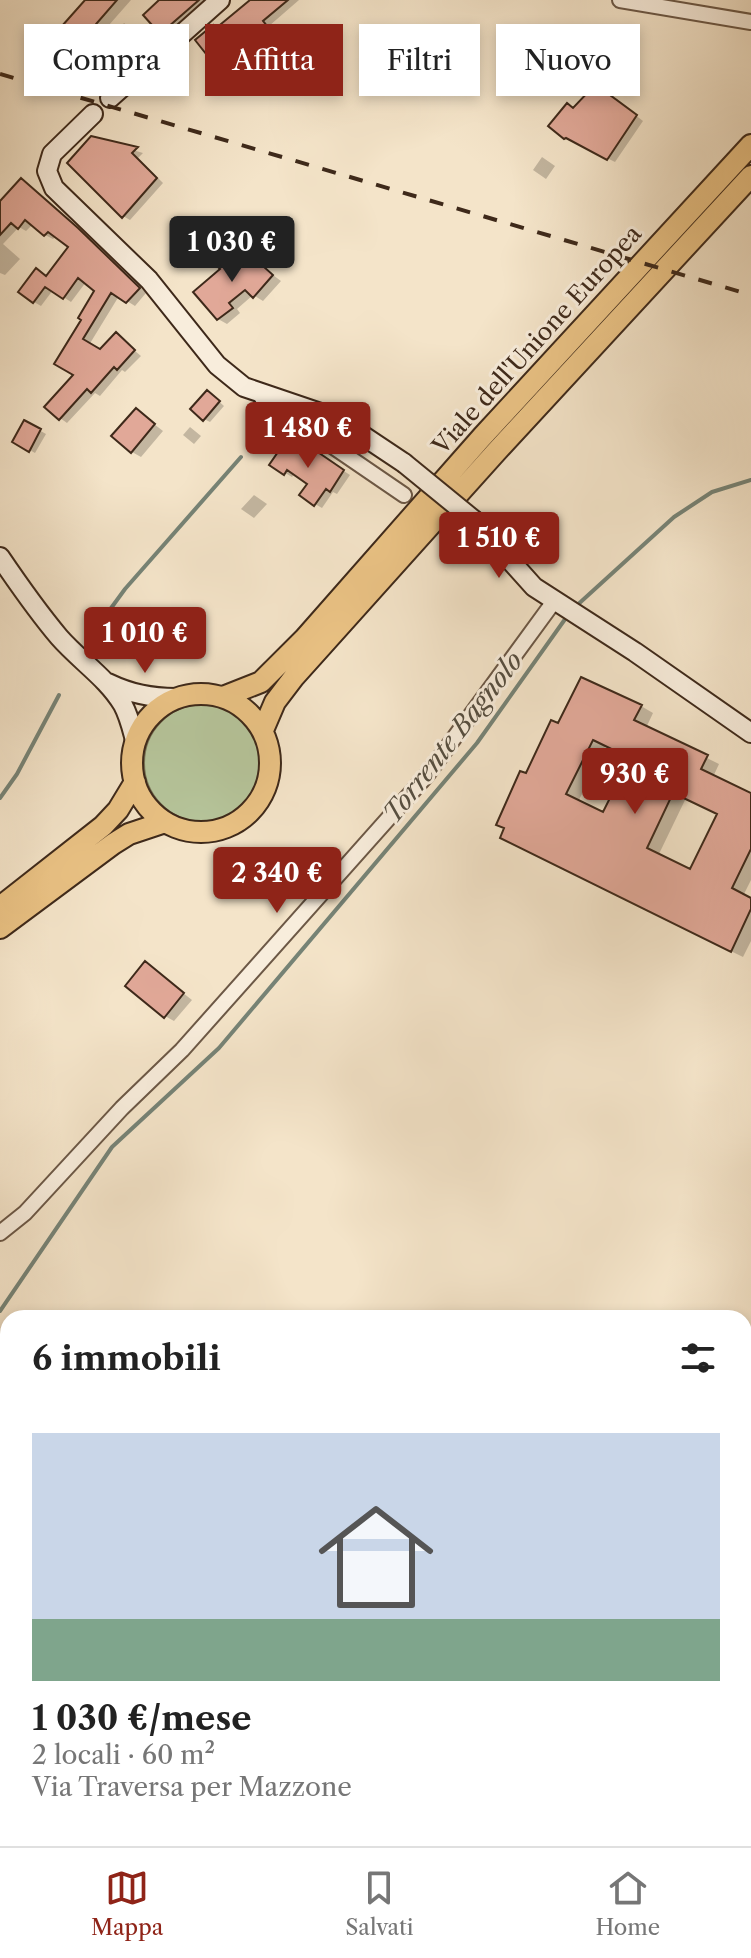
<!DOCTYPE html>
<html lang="it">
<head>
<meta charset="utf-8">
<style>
  body { margin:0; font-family:"Libre Caslon Text",serif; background:#f2f2f2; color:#222; height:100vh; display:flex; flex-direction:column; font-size:30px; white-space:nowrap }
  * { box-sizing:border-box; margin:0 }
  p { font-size:26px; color:#767676 }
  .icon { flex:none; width:44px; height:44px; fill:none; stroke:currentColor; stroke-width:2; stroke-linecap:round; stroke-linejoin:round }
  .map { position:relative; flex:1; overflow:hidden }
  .details { position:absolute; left:0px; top:1310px; width:752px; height:536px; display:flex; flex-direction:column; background:#fff; border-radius:24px 24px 0 0; box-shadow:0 4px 12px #0003 }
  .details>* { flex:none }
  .banner { position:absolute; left:24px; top:24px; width:704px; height:72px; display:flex; gap:16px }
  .price { position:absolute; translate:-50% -68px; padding:0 18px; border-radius:8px; background:#8f2418; color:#fff; font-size:26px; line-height:52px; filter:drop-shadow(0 2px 4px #0008) }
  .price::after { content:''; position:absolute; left:50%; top:48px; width:24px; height:18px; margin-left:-12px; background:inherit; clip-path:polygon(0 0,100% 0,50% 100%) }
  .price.current { background:#222; color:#fff }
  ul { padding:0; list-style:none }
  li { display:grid; align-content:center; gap:16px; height:424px; padding:0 32px }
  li+li { border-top:2px solid #e0e0e0 }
  li span { display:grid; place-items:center; height:248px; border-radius:0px; color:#555 }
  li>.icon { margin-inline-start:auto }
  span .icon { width:144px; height:144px; fill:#fffc; stroke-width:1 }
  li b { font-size:34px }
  h2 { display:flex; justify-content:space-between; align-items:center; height:96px; padding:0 32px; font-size:34px }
  .tag { padding:0 28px; border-radius:0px; background:#fff; box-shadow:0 4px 12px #0003; font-size:28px; line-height:72px }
  .tag.current { background:#8f2418; color:#fff }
  .tabs { display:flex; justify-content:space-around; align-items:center; height:112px; border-top:2px solid #e0e0e0; background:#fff; font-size:22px; color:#767676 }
  .tabs a { display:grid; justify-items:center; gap:4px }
  .tabs .current { color:#8f2418 }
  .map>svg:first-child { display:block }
</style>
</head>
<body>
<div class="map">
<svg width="751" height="1846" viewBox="0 0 751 1846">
  <rect width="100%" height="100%" fill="#f4e4c9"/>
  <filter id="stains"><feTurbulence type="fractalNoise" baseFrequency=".0025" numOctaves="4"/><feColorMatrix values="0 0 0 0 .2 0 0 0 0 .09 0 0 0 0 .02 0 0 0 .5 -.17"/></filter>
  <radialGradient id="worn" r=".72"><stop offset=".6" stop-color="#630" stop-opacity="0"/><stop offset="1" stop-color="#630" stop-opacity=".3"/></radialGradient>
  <!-- green -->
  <path fill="#b6c59b" stroke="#7a775a" stroke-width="2" d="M144 763a59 59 0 1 1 118 0a59 59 0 1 1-118 0Z"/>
  <!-- shadow -->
  <path fill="#0003" fill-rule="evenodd" d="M 87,0 L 131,0 L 87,50 L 80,46 L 77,49 L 68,44 Z
    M 162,0 L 208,0 L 168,36 L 162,32 Z
    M 253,0 L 299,0 L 269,26 L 278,37 L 230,77 L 223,73 L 217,30 Z
    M 124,28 L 144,46 L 126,62 L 120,59 Z
    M 621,71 L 629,78 L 612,97 L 643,121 L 615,162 L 566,138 L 575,110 Z
    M 92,138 L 143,153 L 138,158 L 163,183 L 130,220 L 123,216 Z
    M 542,157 L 555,166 L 546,179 L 533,170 Z
    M 21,180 L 86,234 L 146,293 L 135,306 L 119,296 L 89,345 L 100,351 L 116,335 L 141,356 L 125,372 L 122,370 L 100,396 L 95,393 L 67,423 L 60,418 L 77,375 L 84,319 L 96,290 L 86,282 L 71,302 L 53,290 L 41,306 L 34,302 L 47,278 L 71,247 L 56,236 L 53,239 L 45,235 L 33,224 L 26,231 L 19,227 L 3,244 L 20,259 L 5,275 L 0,273 L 0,204 Z
    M 231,255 L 249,267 L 254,261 L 281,281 L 263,301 L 253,295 L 237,309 L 240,313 L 227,324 L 218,319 L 223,269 Z
    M 213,396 L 224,406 L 210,422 L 204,419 Z
    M 136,410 L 163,431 L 141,457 L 132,452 Z
    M 25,422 L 46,434 L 35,453 L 14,441 Z
    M 190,427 L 201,436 L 194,444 L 183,435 Z
    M 302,451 L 313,451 L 350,475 L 337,494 L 333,492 L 322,508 L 315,504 L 310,483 L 295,473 L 292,477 L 272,465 Z
    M 254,495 L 267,504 L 254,518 L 241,509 Z
    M 641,706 L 653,713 L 646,728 L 719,764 L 713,777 L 751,795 L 751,880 L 743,896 L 751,900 L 751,941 L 743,957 L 514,845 L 527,776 L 559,726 ZM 606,745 L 632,758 L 604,814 L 578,802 ZM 686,798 L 719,814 L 691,872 L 658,856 Z
    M 146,964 L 192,1000 L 174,1021 L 165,1016 Z"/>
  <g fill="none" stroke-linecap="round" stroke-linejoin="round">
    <!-- stream -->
    <path stroke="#768376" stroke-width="4" d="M 574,608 L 674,517 L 712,492 L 751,480
      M 98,626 L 125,589 L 241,457
      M 0,798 L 17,774 L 59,695
      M 0,1311 L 112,1147 L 219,1048 L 477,743 L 568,615
      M 744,1661 L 751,1666
      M 469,1846 L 475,1838"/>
  </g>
  <!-- building -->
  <path fill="#e1a898" stroke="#3e291a" stroke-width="2" fill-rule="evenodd" d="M 85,0 L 117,0 L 77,46 L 71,41 L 67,46 L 54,35 Z
    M 159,0 L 199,0 L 160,34 L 143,15 Z
    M 250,0 L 288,0 L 263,21 L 272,32 L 222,74 L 195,40 L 213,25 L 215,29 Z
    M 124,25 L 139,42 L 119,61 L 103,44 Z
    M 614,65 L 623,73 L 606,92 L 637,115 L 607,160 L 566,138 L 564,139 L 548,126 L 567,103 L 573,108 Z
    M 91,136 L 138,147 L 132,153 L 157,178 L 122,218 L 67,163 Z
    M 21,178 L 78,228 L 140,288 L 126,303 L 111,293 L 83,339 L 100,349 L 116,332 L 135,350 L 117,370 L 114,367 L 91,393 L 87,389 L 59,420 L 44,407 L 73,375 L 54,364 L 81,320 L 78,318 L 94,291 L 78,278 L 63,299 L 45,287 L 33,303 L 18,292 L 36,268 L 46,276 L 68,247 L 48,232 L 44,236 L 25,220 L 18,229 L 11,223 L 0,235 L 0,201 Z
    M 231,252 L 247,266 L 254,258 L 273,275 L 253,298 L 245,290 L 229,303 L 233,308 L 217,320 L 193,292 L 220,269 L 218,267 Z
    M 207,390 L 220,401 L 203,421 L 190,409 Z
    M 136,408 L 155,424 L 131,453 L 111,436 Z
    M 24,420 L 41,429 L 29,452 L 12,442 Z
    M 287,439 L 302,449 L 306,444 L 344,470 L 330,492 L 326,489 L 314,506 L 299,495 L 307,484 L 287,470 L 284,475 L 269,465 Z
    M 581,677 L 642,705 L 634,720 L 708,755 L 701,769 L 751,793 L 751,849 L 732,888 L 751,898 L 751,909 L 731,952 L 500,838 L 504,828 L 496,825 L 520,771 L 526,773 L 551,720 L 558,723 ZM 593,740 L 630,758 L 603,812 L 566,794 ZM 673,793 L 717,814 L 690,869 L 647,848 Z
    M 145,961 L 184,993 L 164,1018 L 125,986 Z"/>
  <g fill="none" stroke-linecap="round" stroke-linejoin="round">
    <defs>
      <path id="street" d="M 620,0 L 751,22
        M 262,398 L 404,495
        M 0,1233 L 25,1213 L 122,1108 L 182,1050 L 427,775 L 555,600
        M 744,1534 L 751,1527
        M 456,1846 L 461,1838"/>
      <path id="secondary" d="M 110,98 L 220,0
        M 93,114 L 52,154 L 47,171 L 54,188 L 149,280 L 217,365 L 244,387 L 338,419 L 404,463
        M 475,521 L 534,587 L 635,652 L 751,733
        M 0,557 C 19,585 38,612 59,637 C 80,661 107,678 123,705 C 129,716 132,729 135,740
        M 108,683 C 131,694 151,698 176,698"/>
      <path id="primary" d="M132 763a69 69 0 1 1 138 0a69 69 0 1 1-138 0Z
        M 223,697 L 261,682 L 305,638 L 482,437 L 751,145
        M 263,730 L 275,702 L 294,677 L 496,452 L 751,176
        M 0,907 L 103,826 L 118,810 L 135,782
        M 0,928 L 113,844 L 129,834 L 165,822"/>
    </defs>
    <!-- street casing -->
    <use href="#street" stroke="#6c5846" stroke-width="18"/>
    <!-- secondary casing -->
    <use href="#secondary" stroke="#3e291a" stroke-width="22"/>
    <!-- primary casing -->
    <use href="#primary" stroke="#3e291a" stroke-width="24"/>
    <!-- street -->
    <use href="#street" stroke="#f8eddc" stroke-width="14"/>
    <!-- secondary -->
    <use href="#secondary" stroke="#f8eddc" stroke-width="18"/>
    <!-- primary -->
    <use href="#primary" stroke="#eac284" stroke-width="20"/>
    <!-- rail -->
    <path stroke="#3e291a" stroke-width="4" stroke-dasharray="14 14" stroke-linecap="butt" d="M 0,74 L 751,295"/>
    <defs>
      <path id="secondary-bridge" d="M 404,463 L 475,521"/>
    </defs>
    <!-- secondary-bridge casing -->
    <use href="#secondary-bridge" stroke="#3e291a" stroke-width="22" stroke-linecap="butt"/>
    <!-- secondary-bridge -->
    <use href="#secondary-bridge" stroke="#f8eddc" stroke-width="18"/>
  </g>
  <g text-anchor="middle" stroke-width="6" stroke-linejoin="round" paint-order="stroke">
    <!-- street labels -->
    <g font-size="24" fill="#3e291a" stroke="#f8eddc">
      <text transform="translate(537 340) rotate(-48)" y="8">Viale dell'Unione Europea</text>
    </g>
    <!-- water labels -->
    <g font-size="26" font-style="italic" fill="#564e40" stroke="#f8eddc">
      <text transform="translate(453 737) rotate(-52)" y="9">Torrente Bagnolo</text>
    </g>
  </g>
  <rect width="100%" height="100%" filter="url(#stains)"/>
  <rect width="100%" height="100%" fill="url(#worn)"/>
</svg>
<b class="price current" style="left:232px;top:284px">1 030 €</b>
<b class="price" style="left:308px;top:470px">1 480 €</b>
<b class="price" style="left:499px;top:580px">1 510 €</b>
<b class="price" style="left:145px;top:675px">1 010 €</b>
<b class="price" style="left:635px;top:816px">930 €</b>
<b class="price" style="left:277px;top:915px">2 340 €</b>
<div class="banner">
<a class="tag">Compra</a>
<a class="tag current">Affitta</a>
<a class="tag">Filtri</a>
<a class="tag">Nuovo</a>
</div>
<section class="details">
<h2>6 immobili<svg class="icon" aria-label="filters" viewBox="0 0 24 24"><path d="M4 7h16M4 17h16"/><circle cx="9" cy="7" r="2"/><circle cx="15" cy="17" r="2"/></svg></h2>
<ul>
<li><span style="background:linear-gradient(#c9d6e8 75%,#7fa58c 0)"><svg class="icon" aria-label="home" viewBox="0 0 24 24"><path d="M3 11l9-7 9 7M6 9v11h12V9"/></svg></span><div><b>1 030 €/mese</b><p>2 locali · 60 m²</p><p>Via Traversa per Mazzone</p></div></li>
</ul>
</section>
</div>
<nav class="tabs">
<a class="current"><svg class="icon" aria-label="map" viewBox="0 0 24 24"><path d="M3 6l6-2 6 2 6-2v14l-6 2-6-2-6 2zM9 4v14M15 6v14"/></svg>Mappa</a>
<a><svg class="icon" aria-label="saved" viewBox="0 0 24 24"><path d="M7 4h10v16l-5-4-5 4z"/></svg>Salvati</a>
<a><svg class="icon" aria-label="home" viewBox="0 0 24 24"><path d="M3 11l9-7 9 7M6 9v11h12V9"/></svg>Home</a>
</nav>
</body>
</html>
